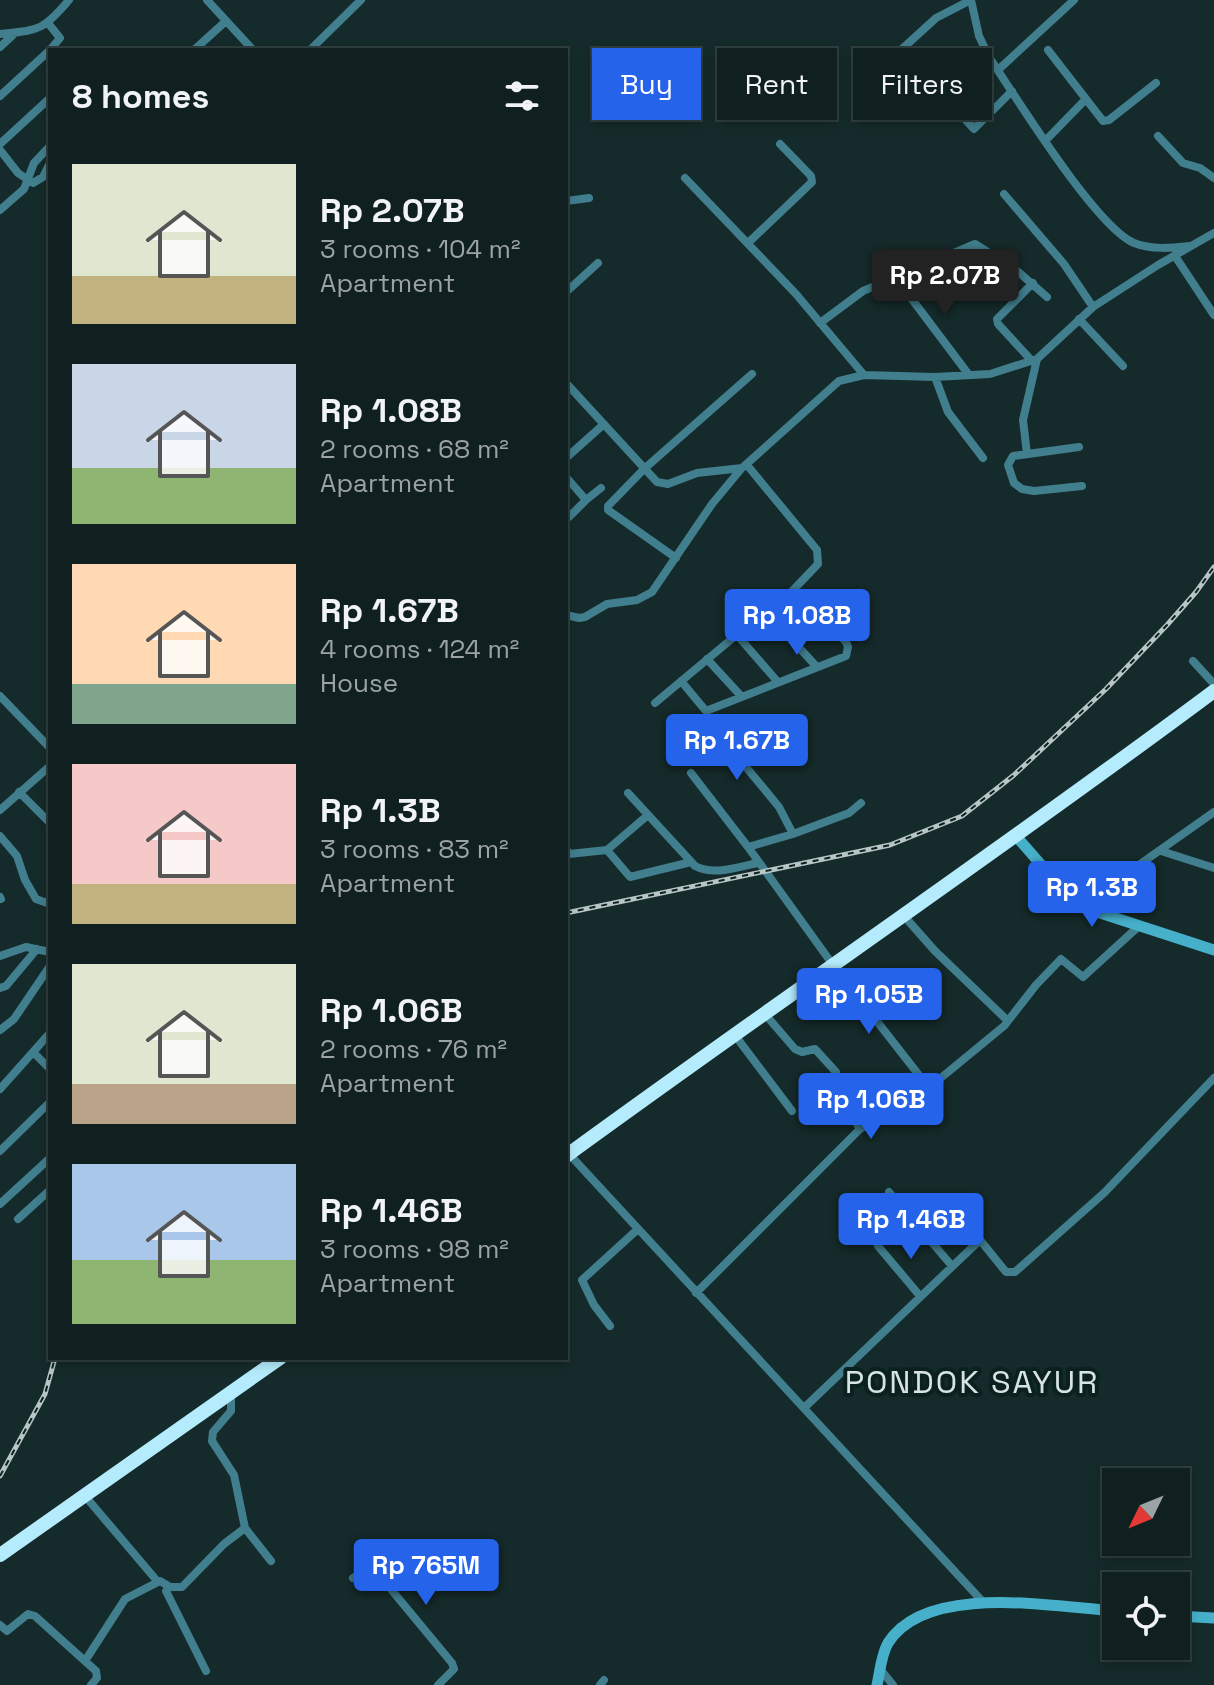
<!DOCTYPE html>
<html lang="en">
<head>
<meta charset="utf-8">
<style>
  body { margin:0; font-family:"Space Grotesk",sans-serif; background:#192829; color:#f1f3f6; height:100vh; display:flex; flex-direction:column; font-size:30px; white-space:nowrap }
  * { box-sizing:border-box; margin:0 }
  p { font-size:26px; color:#9ca3a5 }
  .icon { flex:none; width:44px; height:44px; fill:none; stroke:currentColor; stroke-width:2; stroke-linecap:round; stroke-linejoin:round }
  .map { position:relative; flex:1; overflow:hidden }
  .sheet { position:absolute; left:48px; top:48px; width:520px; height:1312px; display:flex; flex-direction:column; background:#102020; border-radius:0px; box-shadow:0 4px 12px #0003,0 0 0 2px #303e3e }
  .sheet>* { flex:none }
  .banner { position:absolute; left:592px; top:48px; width:502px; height:72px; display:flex; gap:16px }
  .needle { width:52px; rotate:227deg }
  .tools { position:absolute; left:1102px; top:1468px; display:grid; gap:16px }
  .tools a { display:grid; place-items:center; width:88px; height:88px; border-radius:0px; background:#102020; box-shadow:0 4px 12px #0003,0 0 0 2px #303e3e; font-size:40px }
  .price { position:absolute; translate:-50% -68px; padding:0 18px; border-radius:8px; background:#2563eb; color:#fff; font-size:26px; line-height:52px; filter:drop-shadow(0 2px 4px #0008) }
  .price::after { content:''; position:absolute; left:50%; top:48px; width:24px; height:18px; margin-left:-12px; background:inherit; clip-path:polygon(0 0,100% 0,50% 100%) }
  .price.selected { background:#222; color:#fff }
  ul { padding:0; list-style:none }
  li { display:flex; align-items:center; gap:24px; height:200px; padding:0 24px }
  li span { display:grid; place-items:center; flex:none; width:224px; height:160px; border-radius:0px; color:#555 }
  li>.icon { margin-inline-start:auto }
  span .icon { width:96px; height:96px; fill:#fffc; stroke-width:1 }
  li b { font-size:34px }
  h2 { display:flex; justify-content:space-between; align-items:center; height:96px; padding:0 24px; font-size:34px }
  .chip { padding:0 28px; border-radius:0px; background:#102020; box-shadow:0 4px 12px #0003,0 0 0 2px #303e3e; font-size:28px; line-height:72px }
  .chip.selected { background:#2563eb; color:#fff }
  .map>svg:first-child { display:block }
</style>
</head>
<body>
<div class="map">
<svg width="1214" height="1685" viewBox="0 0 1214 1685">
  <rect width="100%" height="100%" fill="#152a2a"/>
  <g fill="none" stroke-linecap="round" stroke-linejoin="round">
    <!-- street -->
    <path stroke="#417e8e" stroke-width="8" d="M 207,0 L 253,50
      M 48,23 L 60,38 L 50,50
      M 0,34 C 39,30 43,31 69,0
      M 0,47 L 15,33
      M 194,50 L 226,21
      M 310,50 L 361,0
      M 1048,50 L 1103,121 L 1109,120 L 1156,83
      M 998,70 L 1074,0
      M 1012,91 L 974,129 L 902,49 L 936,18 L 971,0 L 979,36 L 989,57 C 1016,97 1095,226 1134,243 C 1152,250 1171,248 1190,246
      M 0,96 L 50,50
      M 1158,136 L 1183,163 L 1200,168 L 1214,178
      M 1046,140 L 1085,100
      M 0,144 L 50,98
      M 0,150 L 18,173 L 33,183 L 43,177 L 50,163
      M 685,178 L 796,294 L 864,375
      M 1004,194 L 1064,264 L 1093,307
      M 566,201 L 589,198
      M 0,210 L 24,189 L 34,163 L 50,146
      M 748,243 L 812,182 L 811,176 L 780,144
      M 1175,256 L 1214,315
      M 896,278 L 969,375
      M 566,292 L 598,263
      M 1079,319 L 1123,366
      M 820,323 L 863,291 L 975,244 L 1015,269 L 1047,297
      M 1032,361 L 998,324 L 997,319 L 1033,283
      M 935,377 L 948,412 L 983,458
      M 566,383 L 657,482 L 668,484 L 697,473 L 742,468 L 839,381 L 864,375 L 935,377 L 990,374 L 1037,359 L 1093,307 L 1158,265 L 1214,233
      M 1079,447 L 1013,456 L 1008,465 L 1014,483 L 1022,489 L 1034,491 L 1082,486
      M 1027,454 L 1023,420 L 1037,359
      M 566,458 L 604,424
      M 566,477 L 586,500 L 601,488
      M 569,517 L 586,500
      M 676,558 L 608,510 L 608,506 L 644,469 L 752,374
      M 767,613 L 817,667
      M 566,615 L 579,618 L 585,617 L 607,604 L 637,600 L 652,592 L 712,504 L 741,469
      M 737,635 L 777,681
      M 707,659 L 741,696
      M 1193,661 L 1214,684
      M 681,681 L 706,711 L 846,656 L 848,647 L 846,642 L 795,588
      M 0,696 L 50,748
      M 655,703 L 758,617 L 775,609 L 818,564 L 817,550 L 747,465
      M 741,732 L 727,744 L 779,807 L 793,834 L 748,847
      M 691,773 L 748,847 L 833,965 L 929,1088
      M 19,792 L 50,823
      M 628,793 L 695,866 C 714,876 737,867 758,863
      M 0,810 L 50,766
      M 648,815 L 607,850 L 630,877 L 691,862
      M 793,834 L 849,813 L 861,803
      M 0,836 L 17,856 L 25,880 L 36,899 L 50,904
      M 566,849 L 569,854 L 607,850
      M 1161,851 L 1214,868
      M 0,897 L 1,899
      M 1082,905 L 1214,812
      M 904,916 L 935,951 L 1008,1021
      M 0,956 L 26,947 L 50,952
      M 0,988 L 6,986 L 37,949
      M 764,1013 L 795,1049 L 802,1052 L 815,1049 L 836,1072 L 835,1087 L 860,1129
      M 0,1030 L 14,1019 L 50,966
      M 734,1034 L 792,1111
      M 34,1053 L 50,1069
      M 0,1089 L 50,1033
      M 0,1151 L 50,1102
      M 569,1154 L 983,1602
      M 889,1192 L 952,1266
      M 0,1204 L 50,1158
      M 18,1219 L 50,1190
      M 878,1246 L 920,1296
      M 696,1293 L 860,1129 L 925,1091 L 1004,1026 L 1036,985 L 1061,959 L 1083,977 L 1139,926
      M 610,1326 L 594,1305 L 582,1280 L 638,1229
      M 805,1407 L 980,1240 L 1006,1272 L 1015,1272 L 1104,1193 L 1214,1078
      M 85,1496 L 158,1582
      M 245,1528 L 271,1561
      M 353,1578 L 368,1568 L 375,1570 L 452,1663 L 454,1669 L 438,1685
      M 0,1625 L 7,1631 L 28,1614 L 35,1616 L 96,1671 L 97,1678 L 91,1685
      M 85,1661 L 125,1599 L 160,1581 L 170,1587
      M 880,1669 L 893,1685
      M 206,1671 L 166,1591 L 170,1587 L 182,1587 L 224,1544 L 245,1528 L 234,1475 L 212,1441 L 213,1432 L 231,1411 L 231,1394
      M 600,1685 L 604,1680"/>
    <!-- secondary -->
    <path stroke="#46b0cb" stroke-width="11" d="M 1016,836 L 1064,891 L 1091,910 L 1214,950
      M 1176,1616 L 1214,1618
      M 877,1685 C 880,1672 881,1655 888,1643 C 926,1582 1055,1607 1116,1611"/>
    <!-- highway -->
    <path stroke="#b5ecfd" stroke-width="14" d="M 566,1156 C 781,999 1001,850 1214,691
      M 0,1555 L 280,1358"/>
    <defs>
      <path id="rail" d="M 566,913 L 890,845 L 962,816 L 1014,775 L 1106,689 L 1167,625 L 1196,592 L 1214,567
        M 0,1476 L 45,1394 L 55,1358"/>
    </defs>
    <!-- rail casing -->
    <use href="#rail" stroke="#b7c5c5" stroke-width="5"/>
    <!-- rail -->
    <use href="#rail" stroke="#0b2120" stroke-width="2" stroke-dasharray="6" stroke-linecap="butt"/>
  </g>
  <g text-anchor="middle" stroke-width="8" stroke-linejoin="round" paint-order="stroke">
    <!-- neighbourhood labels -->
    <g font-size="32" letter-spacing="2" fill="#d8e4e4" stroke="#0b2120">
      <text x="972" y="1393">PONDOK SAYUR</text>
    </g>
  </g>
</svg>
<div class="tools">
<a><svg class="needle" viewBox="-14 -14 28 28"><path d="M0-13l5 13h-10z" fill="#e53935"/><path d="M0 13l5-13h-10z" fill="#9ca3a5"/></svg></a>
<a><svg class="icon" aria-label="locate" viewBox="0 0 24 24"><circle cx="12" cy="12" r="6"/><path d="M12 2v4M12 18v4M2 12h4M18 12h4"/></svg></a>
</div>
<b class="price selected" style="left:945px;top:317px">Rp 2.07B</b>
<b class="price" style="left:797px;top:657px">Rp 1.08B</b>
<b class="price" style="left:737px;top:782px">Rp 1.67B</b>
<b class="price" style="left:1092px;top:929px">Rp 1.3B</b>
<b class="price" style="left:869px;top:1036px">Rp 1.05B</b>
<b class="price" style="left:871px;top:1141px">Rp 1.06B</b>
<b class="price" style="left:911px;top:1261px">Rp 1.46B</b>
<b class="price" style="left:426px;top:1607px">Rp 765M</b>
<div class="banner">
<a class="chip selected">Buy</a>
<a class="chip">Rent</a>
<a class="chip">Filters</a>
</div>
<section class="sheet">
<h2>8 homes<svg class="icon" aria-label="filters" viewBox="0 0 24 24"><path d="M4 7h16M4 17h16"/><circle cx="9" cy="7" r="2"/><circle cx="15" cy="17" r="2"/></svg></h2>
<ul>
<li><span style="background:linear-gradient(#dfe7d0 70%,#c2b280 0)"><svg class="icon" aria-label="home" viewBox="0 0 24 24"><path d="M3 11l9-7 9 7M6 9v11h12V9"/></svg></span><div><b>Rp 2.07B</b><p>3 rooms · 104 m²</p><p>Apartment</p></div></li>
<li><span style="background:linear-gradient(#c9d6e8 65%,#8fb573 0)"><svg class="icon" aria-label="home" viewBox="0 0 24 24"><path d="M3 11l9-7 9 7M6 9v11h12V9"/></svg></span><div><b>Rp 1.08B</b><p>2 rooms · 68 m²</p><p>Apartment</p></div></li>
<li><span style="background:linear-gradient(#ffd9b3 75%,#7fa58c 0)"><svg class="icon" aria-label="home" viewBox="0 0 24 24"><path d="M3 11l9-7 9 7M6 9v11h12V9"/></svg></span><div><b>Rp 1.67B</b><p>4 rooms · 124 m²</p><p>House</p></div></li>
<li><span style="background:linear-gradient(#f6c9c9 75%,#c2b280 0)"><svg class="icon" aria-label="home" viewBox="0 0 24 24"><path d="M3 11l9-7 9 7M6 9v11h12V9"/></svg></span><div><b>Rp 1.3B</b><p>3 rooms · 83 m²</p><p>Apartment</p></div></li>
<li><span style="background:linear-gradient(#dfe7d0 75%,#b9a48a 0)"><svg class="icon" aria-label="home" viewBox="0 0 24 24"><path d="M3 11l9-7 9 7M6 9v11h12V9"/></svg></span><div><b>Rp 1.06B</b><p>2 rooms · 76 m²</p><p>Apartment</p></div></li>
<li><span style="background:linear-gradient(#a9c7e8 60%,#8fb573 0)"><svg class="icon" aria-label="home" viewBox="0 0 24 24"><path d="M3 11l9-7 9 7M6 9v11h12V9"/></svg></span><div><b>Rp 1.46B</b><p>3 rooms · 98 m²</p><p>Apartment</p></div></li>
</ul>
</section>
</div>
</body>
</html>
